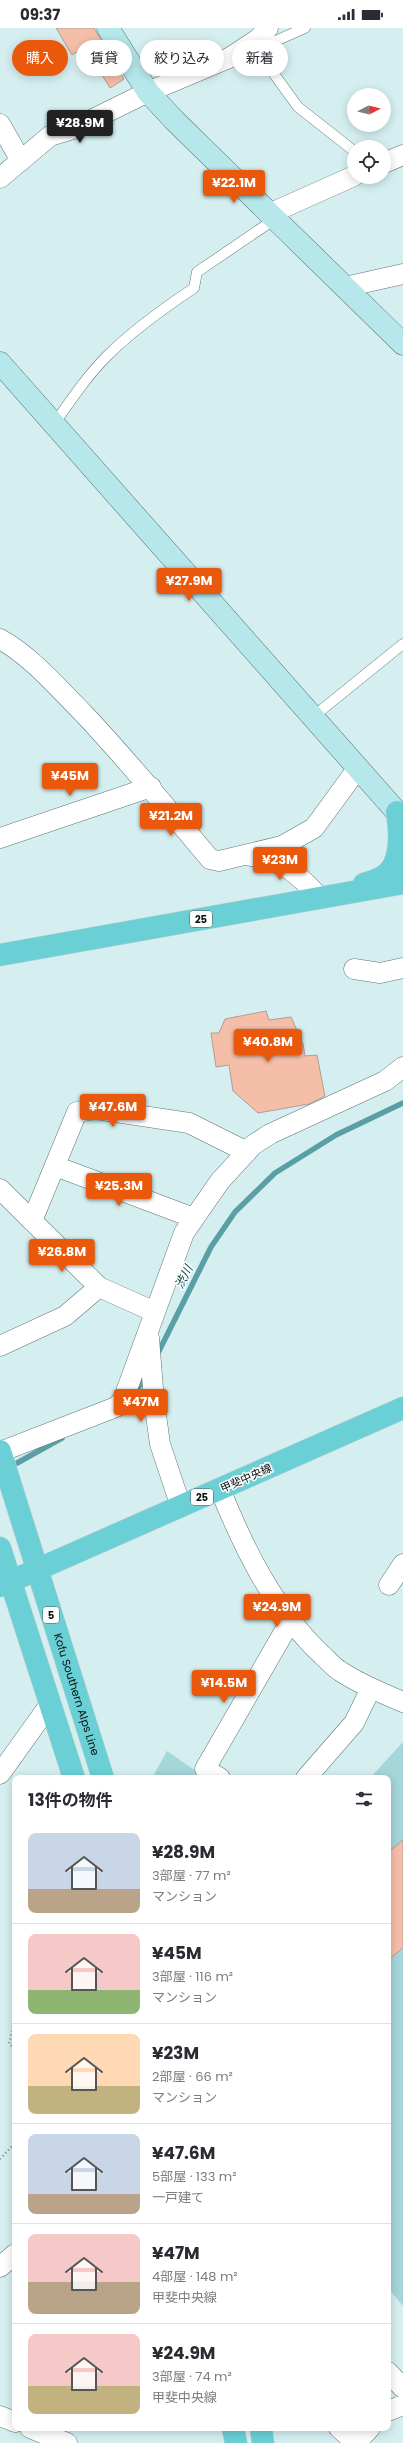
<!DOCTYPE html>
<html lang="ja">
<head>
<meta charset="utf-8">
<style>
  body { margin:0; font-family:Poppins,"Noto Sans JP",sans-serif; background:#f7f7f7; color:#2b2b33; height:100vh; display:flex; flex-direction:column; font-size:15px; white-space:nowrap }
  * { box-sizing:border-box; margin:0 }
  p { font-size:13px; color:#7c7c81 }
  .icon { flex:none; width:22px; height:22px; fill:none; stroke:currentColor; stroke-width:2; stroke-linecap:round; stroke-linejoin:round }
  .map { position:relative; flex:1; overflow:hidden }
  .panel { position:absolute; left:12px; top:1747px; width:379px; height:656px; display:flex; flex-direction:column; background:#fff; border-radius:8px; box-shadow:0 2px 10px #0003 }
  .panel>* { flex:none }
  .hud { position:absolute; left:12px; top:12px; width:379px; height:36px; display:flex; gap:8px }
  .needle { width:26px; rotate:83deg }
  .controls { position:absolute; left:347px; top:60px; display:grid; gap:8px }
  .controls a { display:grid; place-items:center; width:44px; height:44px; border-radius:50%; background:#fff; box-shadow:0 2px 10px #0003; font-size:20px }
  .price { position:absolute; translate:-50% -34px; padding:0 9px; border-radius:4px; background:#ea580c; color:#fff; font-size:13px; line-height:26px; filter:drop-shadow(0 1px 2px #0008) }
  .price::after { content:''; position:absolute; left:50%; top:24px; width:12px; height:9px; margin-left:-6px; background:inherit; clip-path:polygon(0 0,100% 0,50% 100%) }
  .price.selected { background:#222; color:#fff }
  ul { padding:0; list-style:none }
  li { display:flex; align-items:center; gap:12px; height:100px; padding:0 16px }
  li+li { border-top:1px solid #e1e1e2 }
  li span { display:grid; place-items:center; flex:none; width:112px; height:80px; border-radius:8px; color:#555 }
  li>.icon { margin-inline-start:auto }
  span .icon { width:48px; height:48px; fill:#fffc; stroke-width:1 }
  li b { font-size:17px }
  h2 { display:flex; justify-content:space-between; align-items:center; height:48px; padding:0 16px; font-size:17px }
  .tag { padding:0 14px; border-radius:18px; background:#fff; box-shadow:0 2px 10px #0003; font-size:14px; line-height:36px }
  .tag.selected { background:#ea580c; color:#fff }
  .status { display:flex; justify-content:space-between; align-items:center; height:28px; padding:0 20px; background:#fff; direction:ltr }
  .status svg { height:11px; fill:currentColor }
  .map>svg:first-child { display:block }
</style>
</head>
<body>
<div class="status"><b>09:37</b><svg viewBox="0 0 49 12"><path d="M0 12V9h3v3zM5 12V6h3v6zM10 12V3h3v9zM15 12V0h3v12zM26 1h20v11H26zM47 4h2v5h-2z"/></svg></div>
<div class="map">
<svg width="403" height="2415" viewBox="0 0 403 2415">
  <rect width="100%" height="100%" fill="#d5eff1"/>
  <!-- green -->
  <path fill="#a5d6da" d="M 403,1714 L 403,2278 L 388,2260 L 388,1750 L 370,1750 Z
    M 167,1723 L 206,1750 L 152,1750 Z"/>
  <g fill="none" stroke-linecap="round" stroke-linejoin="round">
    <!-- stream -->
    <path stroke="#5a9fa5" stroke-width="5.5" d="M 157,1327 L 211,1219 L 235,1184 L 275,1145 L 336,1107 L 403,1075
      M 133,1366 L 146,1349
      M 10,1439 L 62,1410"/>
  </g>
  <!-- building -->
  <path fill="#f5bea8" stroke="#b29d94" d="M 56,0 L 94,0 L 124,51 L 110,60 L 85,19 L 72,27 Z
    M 266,983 L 269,992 L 291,989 L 303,1016 L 305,1028 L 317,1027 L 325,1068 L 309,1076 L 258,1085 L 233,1063 L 229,1037 L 216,1039 L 211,1005 L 219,1005 L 225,991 Z
    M 403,1812 L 403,1920 L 388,1932 L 388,1824 Z"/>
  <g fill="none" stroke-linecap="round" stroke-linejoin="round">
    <defs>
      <path id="lane" d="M 247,18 L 266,35 L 298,79 L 354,123
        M 253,23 L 305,0
        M 54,396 C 71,372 87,348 107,328 C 133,302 164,280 194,260 L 197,244 L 275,191
        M 314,688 L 403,616"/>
      <path id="street" d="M 0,96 L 21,133
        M 384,135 L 403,127
        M 0,150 L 50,108 L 73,101 L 148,64 L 229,30 L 258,11 L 268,0
        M 269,186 L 354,148
        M 345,259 L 403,246
        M 0,611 C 32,629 58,660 84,686 C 128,733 169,782 210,831 L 219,833 L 282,818 L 314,800 L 358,740
        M 0,810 L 151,759
        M 251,828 C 282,831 299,847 319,869
        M 354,941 L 380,945 L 403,940
        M 55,1138 L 194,1190
        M 0,1161 L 99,1259 L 155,1284
        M 32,1193 L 77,1084 L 96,1081 L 189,1095 L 247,1124
        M 149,1310 L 154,1373 L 160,1416 L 181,1479
        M 0,1318 L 65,1288 L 99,1259
        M 0,1424 L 116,1379 L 123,1372 L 184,1205 L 220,1153 L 253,1117 L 270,1106 L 385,1053 L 403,1039
        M 220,1461 C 244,1521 274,1582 322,1627 C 328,1632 333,1639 340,1643 C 359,1656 382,1665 403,1674
        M 389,1557 L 403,1536
        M 0,1746 L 50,1676
        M 220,1750 L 205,1741 L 291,1592
        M 306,1750 L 354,1695 L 371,1660
        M 0,2239 L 15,2226
        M 388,2344 L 403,2360
        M 388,2383 L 403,2377
        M 0,2388 L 15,2394
        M 30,2400 L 67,2415
        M 339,2400 L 356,2415 L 370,2400"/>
      <path id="secondary" d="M 108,0 L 148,64 L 175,93 L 403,316
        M 0,335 L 403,791"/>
      <g id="primary">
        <path d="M 364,856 C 370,854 377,852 382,849 C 403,838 400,803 397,784"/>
        <path d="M 0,927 L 403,855"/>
        <path id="s1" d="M 0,1423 L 103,1750"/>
        <path d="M 0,1520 L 74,1750"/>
        <path d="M 0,1558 L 403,1380"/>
        <path d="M 233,2400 L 236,2415"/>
        <path d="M 261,2400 L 263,2415"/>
      </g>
    </defs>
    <!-- lane casing -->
    <use href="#lane" stroke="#5d7577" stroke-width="11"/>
    <!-- street casing -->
    <use href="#street" stroke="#5d7577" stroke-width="21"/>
    <!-- secondary casing -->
    <use href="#secondary" stroke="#5d7577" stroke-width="23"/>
    <!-- primary casing -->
    <use href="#primary" stroke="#cdcfcf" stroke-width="23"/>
    <!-- path -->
    <path stroke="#798b8c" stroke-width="2.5" stroke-dasharray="1 3" stroke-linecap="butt" d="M 15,1991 L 9,2016 L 15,2020
      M 0,2131 L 15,2115"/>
    <!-- lane -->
    <use href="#lane" stroke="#fff" stroke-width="10"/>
    <!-- street -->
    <use href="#street" stroke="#fff" stroke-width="20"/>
    <!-- secondary -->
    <use href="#secondary" stroke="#b5e7eb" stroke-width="22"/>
    <!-- primary -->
    <use href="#primary" stroke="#6bd0d6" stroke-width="22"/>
  </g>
  <g text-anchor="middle" stroke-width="3" stroke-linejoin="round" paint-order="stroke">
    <!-- shield labels -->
    <g fill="#fff" stroke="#515858" stroke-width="1">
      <rect x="190" y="883" width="22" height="16" rx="3"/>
      <rect x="191" y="1461" width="22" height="16" rx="3"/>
      <rect x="43" y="1579" width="16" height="16" rx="3"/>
    </g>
    <g font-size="10" font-weight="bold" fill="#071010">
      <text x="201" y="895">25</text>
      <text x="202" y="1473">25</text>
      <text x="51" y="1591">5</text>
    </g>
    <!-- street labels -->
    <g font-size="11" fill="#071010" stroke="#fff">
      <text transform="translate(246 1450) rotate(-24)" y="4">甲斐中央線</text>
      <text dy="4" stroke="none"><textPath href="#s1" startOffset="255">Kofu Southern Alps Line</textPath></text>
    </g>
    <!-- water labels -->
    <g font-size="12" font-style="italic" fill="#004449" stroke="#fff">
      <text transform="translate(184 1249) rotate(-63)" y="4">渋川</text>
    </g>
  </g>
</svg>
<div class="controls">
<a><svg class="needle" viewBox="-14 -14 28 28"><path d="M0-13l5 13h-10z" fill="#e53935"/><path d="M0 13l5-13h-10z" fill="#7c7c81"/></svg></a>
<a><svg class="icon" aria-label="locate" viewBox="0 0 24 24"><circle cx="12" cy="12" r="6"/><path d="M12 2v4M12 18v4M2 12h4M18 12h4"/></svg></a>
</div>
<b class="price selected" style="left:80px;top:116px">¥28.9M</b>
<b class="price" style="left:234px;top:176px">¥22.1M</b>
<b class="price" style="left:189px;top:574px">¥27.9M</b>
<b class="price" style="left:70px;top:769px">¥45M</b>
<b class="price" style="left:171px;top:809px">¥21.2M</b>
<b class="price" style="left:280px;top:853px">¥23M</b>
<b class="price" style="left:268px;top:1035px">¥40.8M</b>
<b class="price" style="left:113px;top:1100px">¥47.6M</b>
<b class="price" style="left:119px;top:1179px">¥25.3M</b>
<b class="price" style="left:62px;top:1245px">¥26.8M</b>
<b class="price" style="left:141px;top:1395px">¥47M</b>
<b class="price" style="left:277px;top:1600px">¥24.9M</b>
<b class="price" style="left:224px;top:1676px">¥14.5M</b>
<div class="hud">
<a class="tag selected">購入</a>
<a class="tag">賃貸</a>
<a class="tag">絞り込み</a>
<a class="tag">新着</a>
</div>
<section class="panel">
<h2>13件の物件<svg class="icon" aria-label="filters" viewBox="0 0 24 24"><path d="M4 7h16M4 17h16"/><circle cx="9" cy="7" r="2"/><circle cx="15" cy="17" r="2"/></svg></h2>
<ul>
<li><span style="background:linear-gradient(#c9d6e8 70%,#b9a48a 0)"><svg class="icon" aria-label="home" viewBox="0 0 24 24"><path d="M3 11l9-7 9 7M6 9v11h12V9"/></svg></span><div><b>¥28.9M</b><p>3部屋 · 77 m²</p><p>マンション</p></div></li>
<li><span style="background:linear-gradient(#f6c9c9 70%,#8fb573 0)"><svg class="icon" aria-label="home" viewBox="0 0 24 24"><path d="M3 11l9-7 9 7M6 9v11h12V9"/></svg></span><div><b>¥45M</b><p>3部屋 · 116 m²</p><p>マンション</p></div></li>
<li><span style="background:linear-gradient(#ffd9b3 65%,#c2b280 0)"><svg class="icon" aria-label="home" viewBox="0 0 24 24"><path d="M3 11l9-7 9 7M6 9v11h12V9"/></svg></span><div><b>¥23M</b><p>2部屋 · 66 m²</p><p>マンション</p></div></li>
<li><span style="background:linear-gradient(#c9d6e8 75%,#b9a48a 0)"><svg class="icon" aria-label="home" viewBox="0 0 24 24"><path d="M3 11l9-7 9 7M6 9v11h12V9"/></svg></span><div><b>¥47.6M</b><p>5部屋 · 133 m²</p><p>一戸建て</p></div></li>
<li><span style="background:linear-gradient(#f6c9c9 60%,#b9a48a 0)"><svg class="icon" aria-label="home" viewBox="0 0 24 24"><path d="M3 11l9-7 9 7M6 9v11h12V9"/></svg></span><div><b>¥47M</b><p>4部屋 · 148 m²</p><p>甲斐中央線</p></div></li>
<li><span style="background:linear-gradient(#f6c9c9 65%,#c2b280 0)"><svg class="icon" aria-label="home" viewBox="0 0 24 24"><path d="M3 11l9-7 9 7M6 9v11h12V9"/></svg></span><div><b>¥24.9M</b><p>3部屋 · 74 m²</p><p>甲斐中央線</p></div></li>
</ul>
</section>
</div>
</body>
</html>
